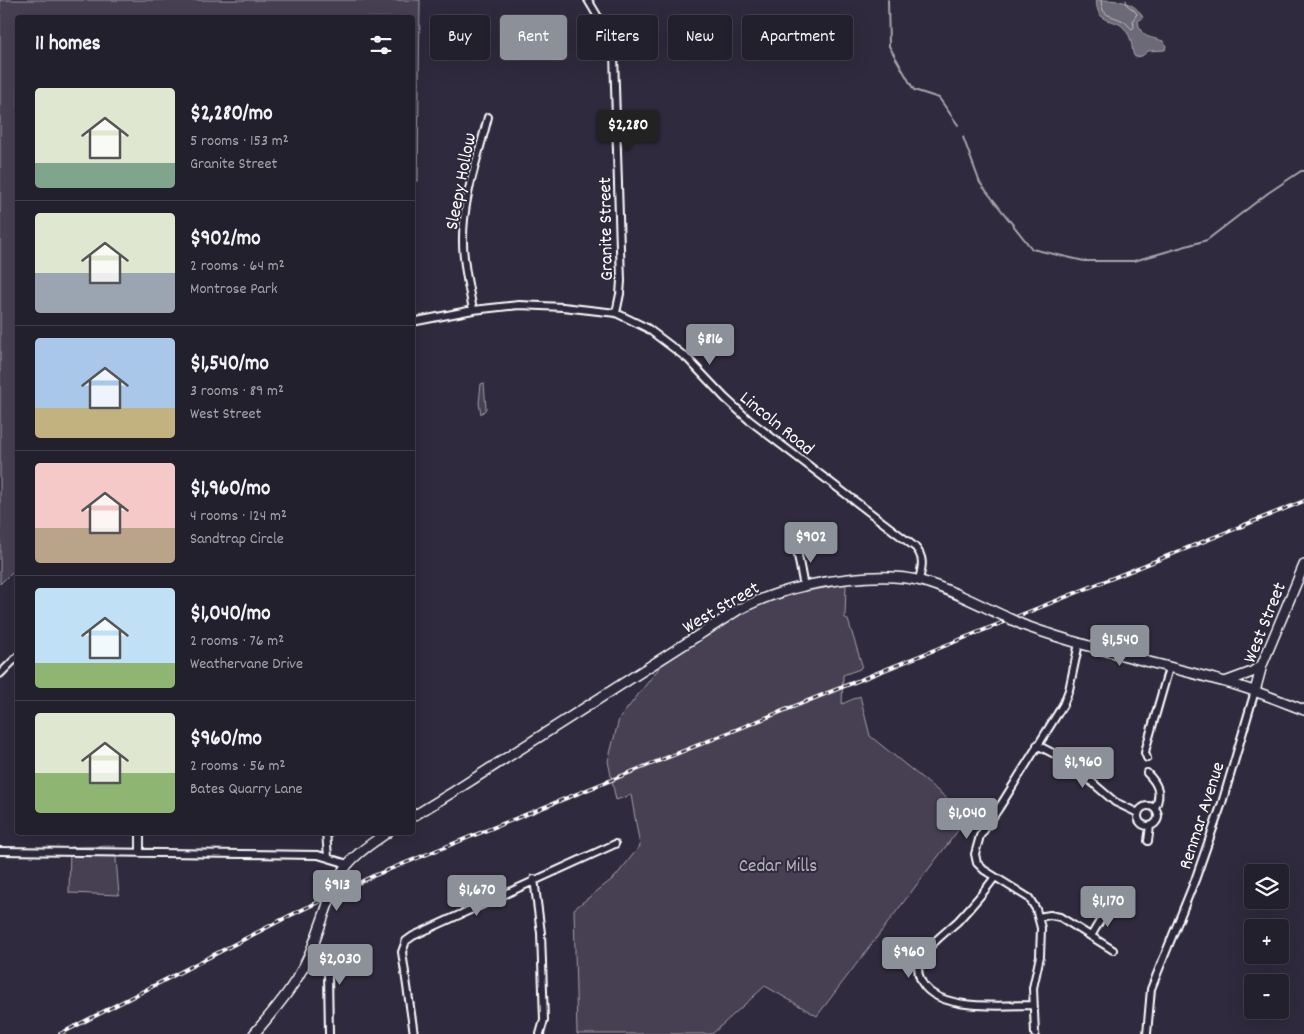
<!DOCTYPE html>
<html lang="en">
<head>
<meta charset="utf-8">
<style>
  body { margin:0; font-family:Dekko,sans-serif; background:#2b2836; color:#f1f3f6; height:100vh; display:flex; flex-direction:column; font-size:19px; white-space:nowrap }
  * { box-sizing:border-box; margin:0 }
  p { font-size:16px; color:#a3a3aa }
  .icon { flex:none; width:28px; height:28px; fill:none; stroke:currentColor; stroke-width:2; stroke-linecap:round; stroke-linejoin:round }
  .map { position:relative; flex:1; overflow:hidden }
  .details { position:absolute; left:15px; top:15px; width:400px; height:820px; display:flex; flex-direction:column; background:#23202e; border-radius:5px; box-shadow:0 5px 20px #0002,0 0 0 1px #403e4a }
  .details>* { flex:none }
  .top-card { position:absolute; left:430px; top:15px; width:475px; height:45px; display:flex; gap:10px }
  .tools { position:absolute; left:1244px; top:864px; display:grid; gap:10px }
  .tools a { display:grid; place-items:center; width:45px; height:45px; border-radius:5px; background:#23202e; box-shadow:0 5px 20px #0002,0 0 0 1px #403e4a; font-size:25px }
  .price { position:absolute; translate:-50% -42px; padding:0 11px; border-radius:5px; background:#8c9099; color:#fff; font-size:16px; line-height:32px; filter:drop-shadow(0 1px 2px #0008) }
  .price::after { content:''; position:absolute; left:50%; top:30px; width:15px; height:11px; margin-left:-8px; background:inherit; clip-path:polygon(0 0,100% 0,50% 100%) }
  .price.active { background:#222; color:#fff }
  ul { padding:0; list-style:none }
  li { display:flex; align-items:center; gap:15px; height:125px; padding:0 20px }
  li+li { border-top:1px solid #403e4a }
  li span { display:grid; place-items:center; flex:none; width:140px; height:100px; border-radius:5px; color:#555 }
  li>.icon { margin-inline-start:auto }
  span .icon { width:60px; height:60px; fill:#fffc; stroke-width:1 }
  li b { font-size:21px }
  h2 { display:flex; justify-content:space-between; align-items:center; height:60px; padding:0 20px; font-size:21px }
  .chip { padding:0 18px; border-radius:5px; background:#23202e; box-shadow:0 5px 20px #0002,0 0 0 1px #403e4a; font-size:18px; line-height:45px }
  .chip.active { background:#8c9099; color:#fff }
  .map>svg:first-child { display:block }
</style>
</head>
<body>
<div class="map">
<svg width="1304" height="1034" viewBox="0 0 1304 1034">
  <rect width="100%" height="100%" fill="#2f2a3d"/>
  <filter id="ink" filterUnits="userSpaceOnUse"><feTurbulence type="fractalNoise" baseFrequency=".02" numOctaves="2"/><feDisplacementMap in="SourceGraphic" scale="10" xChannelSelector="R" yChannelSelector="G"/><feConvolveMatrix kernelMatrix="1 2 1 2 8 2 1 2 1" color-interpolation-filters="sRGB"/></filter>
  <g filter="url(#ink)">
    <!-- green -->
    <path fill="#464152" stroke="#a2a0a8" d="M 0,0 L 420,0 L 418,181 L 412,180 L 412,18 L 18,18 L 18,566 L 0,584 Z
      M 484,383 L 486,409 L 481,414 L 479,403 L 481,384 Z
      M 846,584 L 845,618 L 848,620 L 862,665 L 860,669 L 843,675 L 842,704 L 860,696 L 870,736 L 969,816 L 817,1016 L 765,986 L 712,1034 L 577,1034 L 574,909 L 615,877 L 640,846 L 631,795 L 616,800 L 608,761 L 619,719 L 674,649 L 740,608 L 779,596 Z
      M 115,846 L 119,895 L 69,893 L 70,847 Z"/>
    <!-- water -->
    <path fill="#6d6a77" stroke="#a7a6ad" d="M 1096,0 C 1116,0 1135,0 1143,18 L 1138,21 C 1141,39 1149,36 1163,41 L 1166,46 L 1165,50 L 1148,51 L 1142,56 L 1135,57 C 1131,52 1133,44 1130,38 C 1129,35 1126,31 1124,28 C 1114,16 1098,28 1096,0 Z"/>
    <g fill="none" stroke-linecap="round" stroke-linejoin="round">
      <!-- shore -->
      <path stroke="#c5c3c9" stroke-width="1" d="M 1101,0 C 1102,18 1110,14 1123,21 C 1127,23 1129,27 1132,29 L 1134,27 L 1133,20 L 1137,14 L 1135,11 L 1127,5 L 1126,0"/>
      <!-- stream -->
      <path stroke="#a7a6ad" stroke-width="2" d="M 888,0 L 889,46 L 914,90 L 939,98 L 958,125
        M 963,137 L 980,183 L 1032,249 L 1084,261 L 1134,261 L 1207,240 L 1268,193 L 1301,171 L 1304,171"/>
      <defs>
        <path id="street" d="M 588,0 L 607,32 L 614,54 L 621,281 L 620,294 L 616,313
          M 473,310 C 469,288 463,265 463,242 C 462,200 478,158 488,117
          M 412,322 L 473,310 L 519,305 L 563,307 L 616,313 L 647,328 L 688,359 L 725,398 L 749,420 L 915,547 C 925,558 922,567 919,580
          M 796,545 L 804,587
          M 0,674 L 18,656
          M 1037,745 L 1066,760 L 1115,802 L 1138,813
          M 1147,758 L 1145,753 L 1146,748 L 1169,668
          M 1147,773 C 1158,784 1162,793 1155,808
          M1138 816a10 10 0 1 1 20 0a10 10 0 1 1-20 0Z
          M 326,832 L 328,857
          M 1148,841 L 1150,826
          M 0,851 L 318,855 L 348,864
          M 140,853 L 140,832
          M 995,877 C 984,892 971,907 958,921 C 946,932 932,942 922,956 C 918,962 917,971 920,978 C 932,1013 1004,1005 1033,1005
          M 534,879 L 541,933 L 544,1020 L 540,1034
          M 1038,917 L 1050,915 L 1060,917 L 1113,950
          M 1091,936 L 1107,909
          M 310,956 L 328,973 L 329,1034
          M 414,1034 L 402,952 L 406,941 L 413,936 L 615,844
          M 1035,1034 L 1033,988 L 1040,956 L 1041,928 L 1036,909 L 1029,898 L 984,870 L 977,863 L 975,854 L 980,836 L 999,808 L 1063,705 L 1069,690 L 1079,643
          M 1147,1034 L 1151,989 L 1195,880 L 1222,803 L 1255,691"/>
        <path id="secondary" d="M 1023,625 C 1089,649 1157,663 1225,682 C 1252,689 1278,700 1304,710
          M 1225,682 L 1252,672 L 1262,665
          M 1255,691 L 1262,665 L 1304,565
          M 412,817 L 453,792 L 738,610 C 750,604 763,598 776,594 C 813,581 883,571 921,581 C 950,589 978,604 1006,617
          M 342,872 C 353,855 371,844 388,832
          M 254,1034 C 278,1006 302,978 314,943"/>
      </defs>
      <!-- street casing -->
      <use href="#street" stroke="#fff" stroke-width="10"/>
      <!-- secondary casing -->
      <use href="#secondary" stroke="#fff" stroke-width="12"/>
      <!-- street -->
      <use href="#street" stroke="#2f2a3d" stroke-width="6"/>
      <!-- secondary -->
      <use href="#secondary" stroke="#2f2a3d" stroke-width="9"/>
      <defs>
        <path id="rail" d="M 60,1034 L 289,916 L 373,876 L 1304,501"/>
      </defs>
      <!-- rail casing -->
      <use href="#rail" stroke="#fff" stroke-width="4"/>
      <!-- rail -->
      <use href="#rail" stroke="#2f2a3d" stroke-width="2" stroke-dasharray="5.5" stroke-linecap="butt"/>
      <defs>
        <path id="secondary-bridge" d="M 1006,617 L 1023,625
          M 314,943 L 329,901 L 342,872"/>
      </defs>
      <!-- secondary-bridge casing -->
      <use href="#secondary-bridge" stroke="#fff" stroke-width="12" stroke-linecap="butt"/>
      <!-- secondary-bridge -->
      <use href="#secondary-bridge" stroke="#2f2a3d" stroke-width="9"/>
    </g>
  </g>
  <g text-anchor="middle" stroke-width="4" stroke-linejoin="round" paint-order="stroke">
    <!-- street labels -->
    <g font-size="19" fill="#fff" stroke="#2f2a3d">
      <text transform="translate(459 181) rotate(-79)" y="7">Sleepy Hollow</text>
      <text transform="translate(604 229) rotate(-91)" y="7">Granite Street</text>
      <text transform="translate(778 422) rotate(39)" y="7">Lincoln Road</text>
      <text transform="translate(720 606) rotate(-30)" y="7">West Street</text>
      <text transform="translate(1263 622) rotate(-68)" y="7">West Street</text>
      <text transform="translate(1200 815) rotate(-72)" y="7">Renmar Avenue</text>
    </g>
    <!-- park labels -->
    <g font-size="19" fill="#b5b3ba" stroke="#2f2a3d">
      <text x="778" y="871">Cedar Mills</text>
    </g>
  </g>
</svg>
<div class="tools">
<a><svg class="icon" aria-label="layers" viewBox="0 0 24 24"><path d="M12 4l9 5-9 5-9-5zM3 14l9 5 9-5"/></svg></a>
<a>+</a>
<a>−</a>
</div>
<b class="price active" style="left:628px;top:152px">$2,280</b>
<b class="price" style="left:710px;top:366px">$816</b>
<b class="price" style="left:811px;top:564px">$902</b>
<b class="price" style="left:1120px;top:667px">$1,540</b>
<b class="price" style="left:1083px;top:789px">$1,960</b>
<b class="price" style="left:967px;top:840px">$1,040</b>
<b class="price" style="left:337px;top:912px">$913</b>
<b class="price" style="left:477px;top:917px">$1,670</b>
<b class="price" style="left:1108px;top:928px">$1,170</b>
<b class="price" style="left:909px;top:979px">$960</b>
<b class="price" style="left:340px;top:986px">$2,030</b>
<div class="top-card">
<a class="chip">Buy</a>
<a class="chip active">Rent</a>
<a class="chip">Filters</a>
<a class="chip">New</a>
<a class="chip">Apartment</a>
</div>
<section class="details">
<h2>11 homes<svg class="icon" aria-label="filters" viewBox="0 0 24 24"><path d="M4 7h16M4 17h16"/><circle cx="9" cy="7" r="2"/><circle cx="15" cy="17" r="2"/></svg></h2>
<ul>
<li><span style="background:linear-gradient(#dfe7d0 75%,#7fa58c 0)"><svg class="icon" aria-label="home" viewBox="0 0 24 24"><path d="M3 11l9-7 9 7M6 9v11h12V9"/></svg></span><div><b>$2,280/mo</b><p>5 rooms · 153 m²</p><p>Granite Street</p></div></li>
<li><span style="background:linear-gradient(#dfe7d0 60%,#9aa5b1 0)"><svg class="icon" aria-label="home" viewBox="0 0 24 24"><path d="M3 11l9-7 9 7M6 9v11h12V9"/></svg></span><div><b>$902/mo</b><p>2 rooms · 64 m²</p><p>Montrose Park</p></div></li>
<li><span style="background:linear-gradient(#a9c7e8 70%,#c2b280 0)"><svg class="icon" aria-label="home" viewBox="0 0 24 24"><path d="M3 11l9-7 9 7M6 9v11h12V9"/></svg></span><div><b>$1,540/mo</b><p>3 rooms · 89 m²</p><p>West Street</p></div></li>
<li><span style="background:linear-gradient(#f6c9c9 65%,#b9a48a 0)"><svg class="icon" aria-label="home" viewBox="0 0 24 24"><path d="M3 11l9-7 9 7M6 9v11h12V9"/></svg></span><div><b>$1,960/mo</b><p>4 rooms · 124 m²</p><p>Sandtrap Circle</p></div></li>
<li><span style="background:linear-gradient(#bfe0f5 75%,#8fb573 0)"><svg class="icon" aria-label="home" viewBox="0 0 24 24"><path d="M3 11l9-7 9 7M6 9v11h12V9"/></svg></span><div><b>$1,040/mo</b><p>2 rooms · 76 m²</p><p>Weathervane Drive</p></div></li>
<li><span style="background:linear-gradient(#dfe7d0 60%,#8fb573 0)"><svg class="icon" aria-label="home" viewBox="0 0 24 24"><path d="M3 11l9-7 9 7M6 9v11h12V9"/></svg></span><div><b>$960/mo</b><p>2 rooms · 56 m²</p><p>Bates Quarry Lane</p></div></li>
</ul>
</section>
</div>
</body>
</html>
